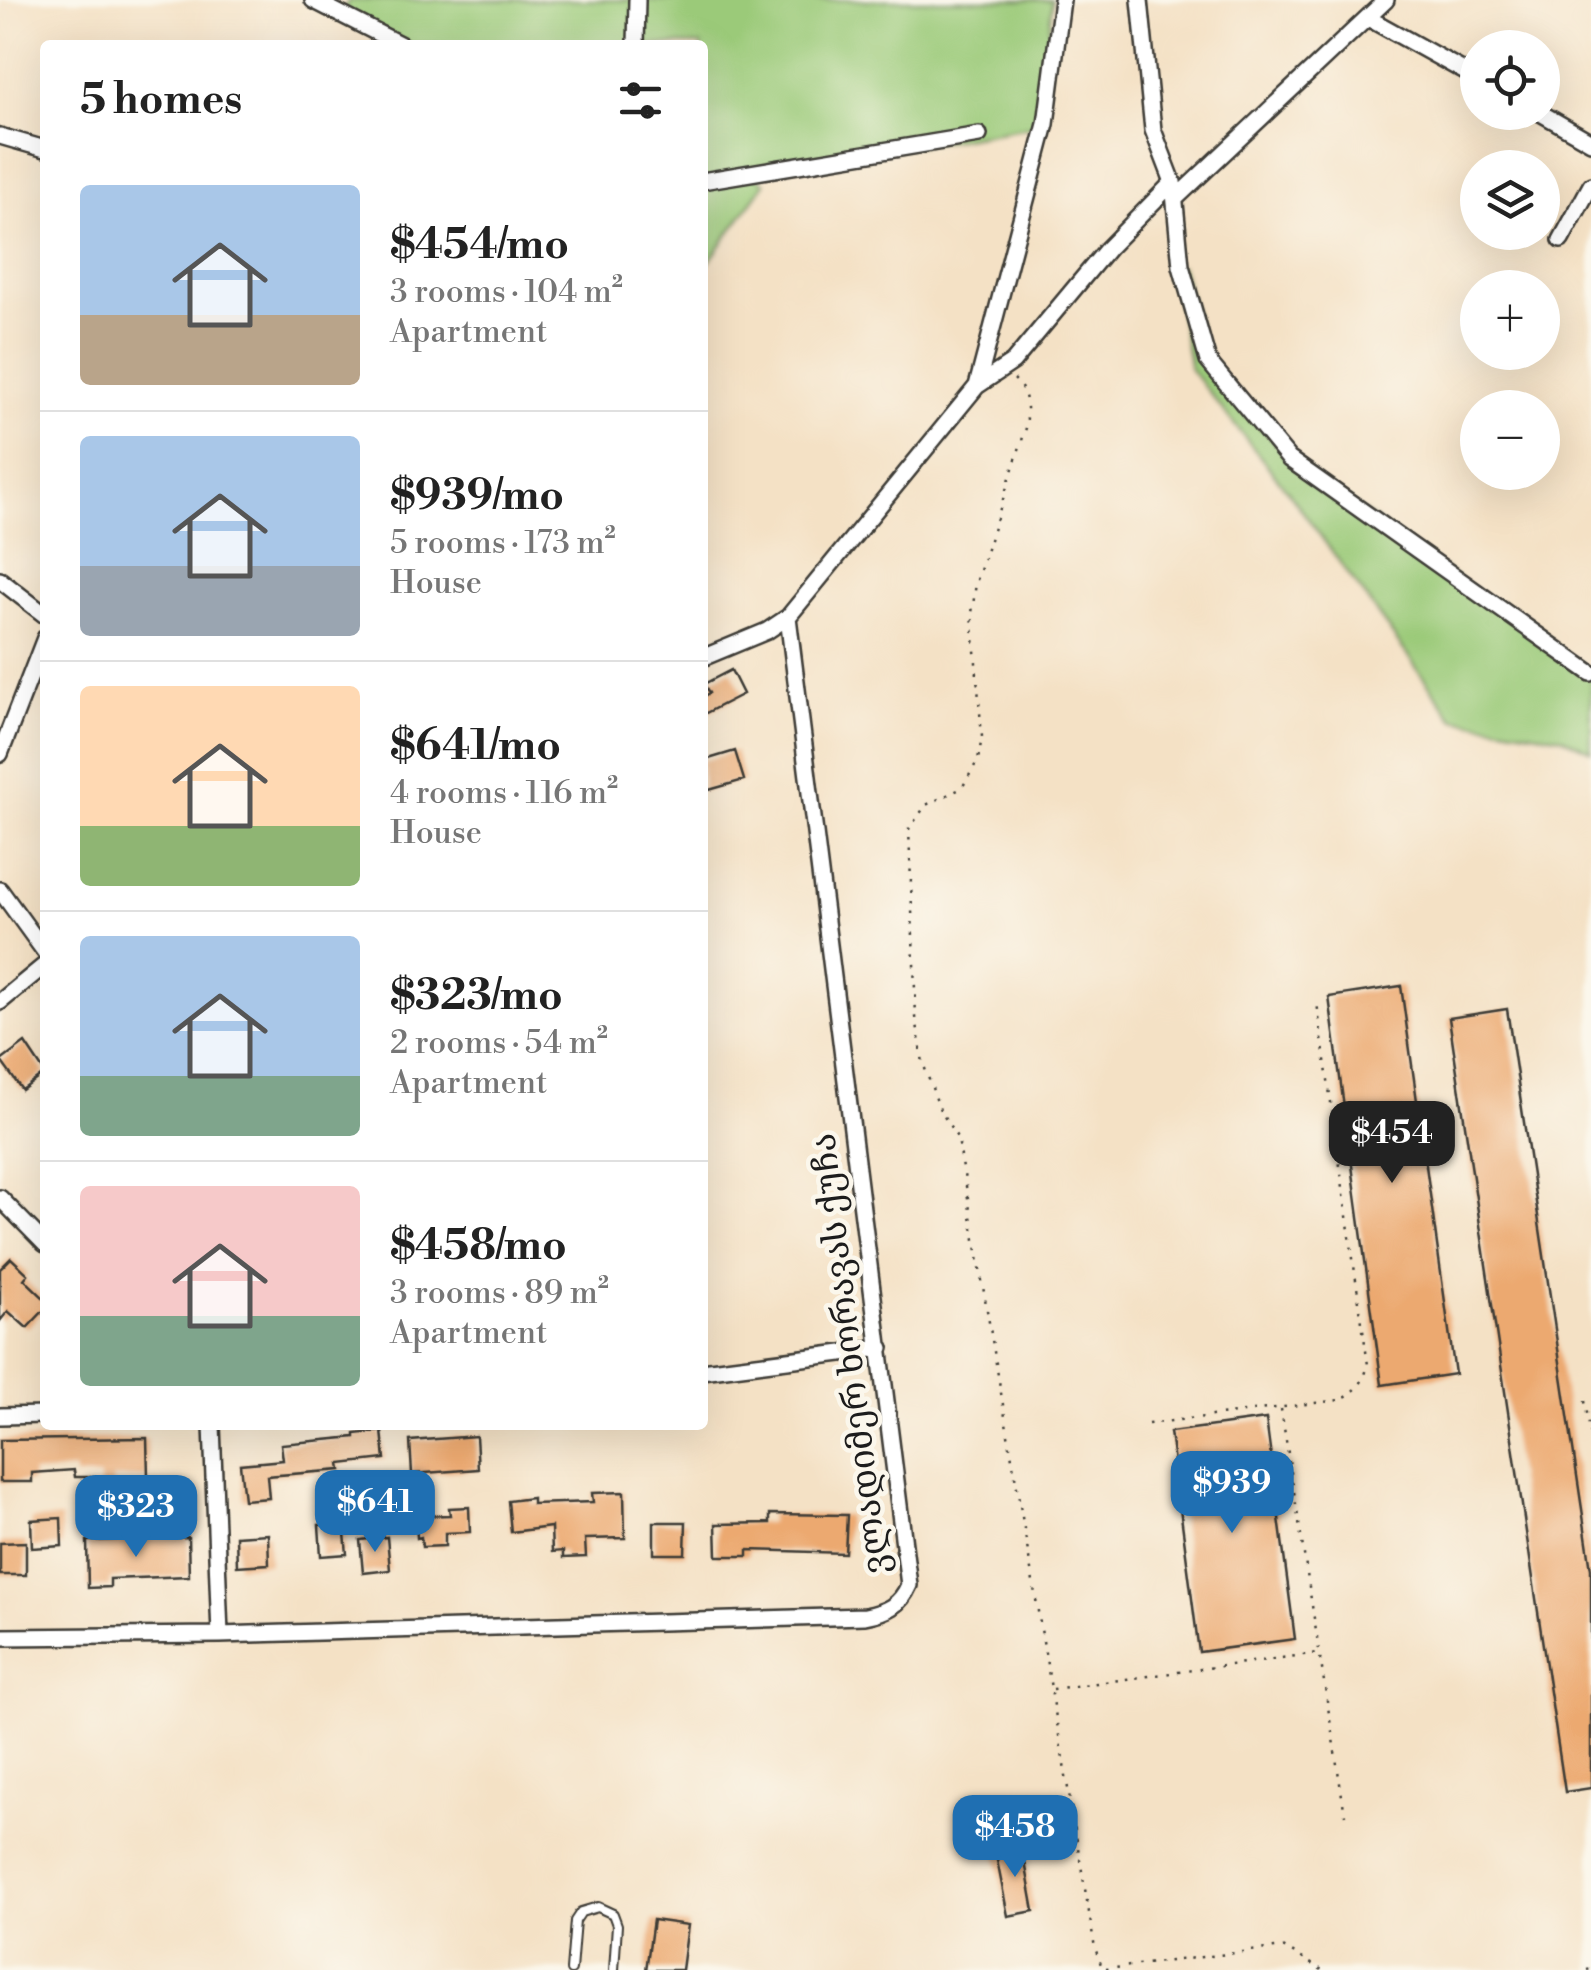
<!DOCTYPE html>
<html lang="en">
<head>
<meta charset="utf-8">
<style>
  body { margin:0; font-family:"Libre Bodoni","Noto Serif Georgian",serif; background:#f6f6f6; color:#222; height:100vh; display:flex; flex-direction:column; font-size:38px; white-space:nowrap }
  * { box-sizing:border-box; margin:0 }
  p { font-size:32px; color:#767676 }
  .icon { flex:none; width:55px; height:55px; fill:none; stroke:currentColor; stroke-width:2; stroke-linecap:round; stroke-linejoin:round }
  .map { position:relative; flex:1; overflow:hidden }
  .details { position:absolute; left:40px; top:40px; width:668px; height:1390px; display:flex; flex-direction:column; background:#fff; border-radius:10px; box-shadow:0 10px 40px #0002 }
  .details>* { flex:none }
  .buttons { position:absolute; left:1460px; top:30px; display:grid; gap:20px }
  .buttons a { display:grid; place-items:center; width:100px; height:100px; border-radius:50%; background:#fff; box-shadow:0 10px 40px #0002; font-size:50px }
  .price { position:absolute; translate:-50% -85px; padding:0 22px; border-radius:20px; background:#1f6fb2; color:#fff; font-size:32px; line-height:65px; filter:drop-shadow(0 2px 5px #0008) }
  .price::after { content:''; position:absolute; left:50%; top:60px; width:30px; height:22px; margin-left:-15px; background:inherit; clip-path:polygon(0 0,100% 0,50% 100%) }
  .price.on { background:#222; color:#fff }
  ul { padding:0; list-style:none }
  li { display:flex; align-items:center; gap:30px; height:250px; padding:0 40px }
  li+li { border-top:2px solid #e0e0e0 }
  li span { display:grid; place-items:center; flex:none; width:280px; height:200px; border-radius:10px; color:#555 }
  li>.icon { margin-inline-start:auto }
  span .icon { width:120px; height:120px; fill:#fffc; stroke-width:1 }
  li b { font-size:42px }
  h2 { display:flex; justify-content:space-between; align-items:center; height:120px; padding:0 40px; font-size:42px }
  .map>svg:first-child { display:block }
</style>
</head>
<body>
<div class="map">
<svg width="1591" height="1970" viewBox="0 0 1591 1970">
  <rect width="100%" height="100%" fill="#fbf7ec"/>
  <filter id="ink" filterUnits="userSpaceOnUse"><feTurbulence type="fractalNoise" baseFrequency=".01" numOctaves="2"/><feDisplacementMap in="SourceGraphic" scale="20" xChannelSelector="R" yChannelSelector="G"/><feConvolveMatrix kernelMatrix="1 2 1 2 8 2 1 2 1" color-interpolation-filters="sRGB"/></filter>
  <filter id="wash" filterUnits="userSpaceOnUse"><feTurbulence type="fractalNoise" baseFrequency=".0048" numOctaves="4" result="noise"/><feDisplacementMap in="SourceGraphic" scale="40" xChannelSelector="R" yChannelSelector="G"/><feGaussianBlur stdDeviation="2.25" result="paint"/><feColorMatrix in="noise" values="0 0 0 0 0 0 0 0 0 0 0 0 0 0 0 0 0 1.4 0 .05"/><feComposite in="paint" operator="in"/></filter>
  <g filter="url(#wash)">
    <rect width="100%" height="100%" fill="#f4e1c5"/>
    <!-- green -->
    <path fill="#9bca79" stroke="#5c734a" stroke-width="2.5" d="M 349,0 L 1052,0 L 1041,125 L 751,173 L 765,183 L 703,270 L 702,45 L 401,45 L 340,14 Z
      M 1181,266 L 1208,361 L 1289,459 L 1591,673 L 1591,751 L 1562,737 L 1454,719 L 1290,494 L 1190,369 L 1172,271 Z"/>
    <g id="blocks">
      <!-- building -->
      <path fill="#eca970" d="M 731,670 L 743,694 L 702,715 L 702,697 L 709,693 L 704,684 Z
        M 735,751 L 744,780 L 702,792 L 702,761 Z
        M 1401,986 L 1455,1374 L 1382,1385 L 1329,997 Z
        M 1507,1009 L 1591,1569 L 1591,1788 L 1565,1792 L 1449,1018 Z
        M 25,1043 L 45,1073 L 22,1090 L 1,1061 Z
        M 11,1258 L 28,1274 L 24,1279 L 45,1299 L 45,1309 L 27,1328 L 8,1311 L 0,1321 L 0,1269 Z
        M 1266,1419 L 1295,1639 L 1199,1652 L 1170,1432 Z
        M 382,1431 L 385,1459 L 340,1464 L 341,1470 L 267,1476 L 269,1498 L 244,1500 L 240,1464 L 283,1460 L 281,1444 L 355,1437 L 355,1434 Z
        M 476,1436 L 478,1469 L 412,1474 L 410,1441 Z
        M 147,1438 L 148,1477 L 113,1478 L 113,1492 L 100,1492 L 100,1477 L 75,1477 L 74,1470 L 32,1473 L 32,1482 L 0,1482 L 0,1440 Z
        M 624,1492 L 625,1538 L 585,1539 L 586,1557 L 563,1558 L 563,1551 L 552,1552 L 551,1527 L 511,1532 L 508,1501 L 532,1498 L 532,1504 L 593,1502 L 592,1493 Z
        M 469,1507 L 470,1532 L 445,1533 L 445,1546 L 422,1547 L 421,1537 L 417,1538 L 416,1522 L 421,1522 L 421,1516 L 450,1515 L 449,1508 Z
        M 770,1514 L 847,1515 L 845,1553 L 748,1550 L 748,1556 L 717,1556 L 716,1524 L 770,1523 Z
        M 61,1518 L 62,1546 L 32,1548 L 31,1520 Z
        M 654,1522 L 686,1522 L 685,1554 L 654,1554 Z
        M 344,1523 L 347,1554 L 321,1556 L 319,1525 Z
        M 268,1534 L 269,1564 L 237,1566 L 236,1536 Z
        M 188,1537 L 189,1576 L 110,1579 L 110,1587 L 88,1588 L 87,1541 Z
        M 387,1537 L 390,1570 L 363,1573 L 360,1540 Z
        M 26,1542 L 26,1575 L 0,1575 L 0,1543 Z
        M 1022,1845 L 1034,1911 L 1008,1916 L 995,1850 Z
        M 653,1920 L 688,1925 L 682,1970 L 646,1970 Z"/>
    </g>
  </g>
  <g filter="url(#ink)">
    <use href="#blocks" fill-opacity="0" stroke="#3c3a35" stroke-width="2.5"/>
    <g fill="none" stroke-linecap="round" stroke-linejoin="round">
      <defs>
        <path id="service" d="M 571,1970 L 575,1921 L 581,1912 L 598,1907 L 613,1914 L 617,1925 L 614,1970"/>
        <path id="minor" d="M 313,0 L 401,45
          M 1140,0 L 1153,130 L 1173,182 L 1181,266 L 1208,361 L 1289,459 L 1591,673
          M 1368,18 L 1478,79
          M 636,45 L 637,0
          M 1539,112 L 1591,142
          M 0,136 L 45,149
          M 702,181 L 979,135
          M 1175,199 L 1386,0
          M 1561,240 L 1591,185
          M 977,386 L 1013,362 L 1108,248 L 1173,182
          M 0,580 L 45,615
          M 702,658 L 767,631 L 788,617 L 977,386 L 1046,124 L 1062,0
          M 0,754 L 45,638
          M 0,890 L 45,952
          M 0,1002 L 45,965
          M 0,1198 L 45,1244
          M 702,1371 L 881,1348
          M 0,1416 L 45,1415
          M 212,1425 L 220,1635
          M 0,1637 L 220,1635 L 865,1616 C 886,1612 900,1606 909,1585 L 788,617"/>
      </defs>
      <!-- service casing -->
      <use href="#service" stroke="#3c3a35" stroke-width="12"/>
      <!-- minor casing -->
      <use href="#minor" stroke="#3c3a35" stroke-width="20"/>
      <!-- path -->
      <path stroke="#3c3a35" stroke-width="2.5" stroke-dasharray="2.5 8" stroke-linecap="butt" d="M 1014,379 C 1029,393 1028,410 1026,428 L 976,583 L 972,613 L 982,737 L 978,760 L 962,788 L 926,805 L 909,829 L 916,1017 L 923,1063 L 940,1110 L 958,1139 L 1095,1948 L 1103,1970
        M 1585,1401 L 1591,1437
        M 1281,1409 L 1345,1815
        M 1148,1424 L 1339,1400 C 1357,1391 1363,1384 1368,1365 L 1317,1003
        M 1053,1689 L 1318,1653
        M 1106,1969 L 1283,1947 L 1322,1970
        M 1587,1970 L 1591,1969"/>
      <!-- service -->
      <use href="#service" stroke="#fff" stroke-width="8"/>
      <!-- minor -->
      <use href="#minor" stroke="#fff" stroke-width="15"/>
    </g>
  </g>
  <g text-anchor="middle" stroke-width="9" stroke-linejoin="round" paint-order="stroke">
    <!-- street labels -->
    <g font-size="35" fill="#1c1c1c" stroke="#fbf7ec">
      <text transform="translate(849 1354) rotate(-97)" y="12">ვლადიმერ ხორავას ქუჩა</text>
    </g>
  </g>
</svg>
<div class="buttons">
<a><svg class="icon" aria-label="locate" viewBox="0 0 24 24"><circle cx="12" cy="12" r="6"/><path d="M12 2v4M12 18v4M2 12h4M18 12h4"/></svg></a>
<a><svg class="icon" aria-label="layers" viewBox="0 0 24 24"><path d="M12 4l9 5-9 5-9-5zM3 14l9 5 9-5"/></svg></a>
<a>+</a>
<a>−</a>
</div>
<b class="price on" style="left:1392px;top:1186px">$454</b>
<b class="price" style="left:1232px;top:1536px">$939</b>
<b class="price" style="left:375px;top:1555px">$641</b>
<b class="price" style="left:136px;top:1560px">$323</b>
<b class="price" style="left:1015px;top:1880px">$458</b>
<section class="details">
<h2>5 homes<svg class="icon" aria-label="filters" viewBox="0 0 24 24"><path d="M4 7h16M4 17h16"/><circle cx="9" cy="7" r="2"/><circle cx="15" cy="17" r="2"/></svg></h2>
<ul>
<li><span style="background:linear-gradient(#a9c7e8 65%,#b9a48a 0)"><svg class="icon" aria-label="home" viewBox="0 0 24 24"><path d="M3 11l9-7 9 7M6 9v11h12V9"/></svg></span><div><b>$454/mo</b><p>3 rooms · 104 m²</p><p>Apartment</p></div></li>
<li><span style="background:linear-gradient(#a9c7e8 65%,#9aa5b1 0)"><svg class="icon" aria-label="home" viewBox="0 0 24 24"><path d="M3 11l9-7 9 7M6 9v11h12V9"/></svg></span><div><b>$939/mo</b><p>5 rooms · 173 m²</p><p>House</p></div></li>
<li><span style="background:linear-gradient(#ffd9b3 70%,#8fb573 0)"><svg class="icon" aria-label="home" viewBox="0 0 24 24"><path d="M3 11l9-7 9 7M6 9v11h12V9"/></svg></span><div><b>$641/mo</b><p>4 rooms · 116 m²</p><p>House</p></div></li>
<li><span style="background:linear-gradient(#a9c7e8 70%,#7fa58c 0)"><svg class="icon" aria-label="home" viewBox="0 0 24 24"><path d="M3 11l9-7 9 7M6 9v11h12V9"/></svg></span><div><b>$323/mo</b><p>2 rooms · 54 m²</p><p>Apartment</p></div></li>
<li><span style="background:linear-gradient(#f6c9c9 65%,#7fa58c 0)"><svg class="icon" aria-label="home" viewBox="0 0 24 24"><path d="M3 11l9-7 9 7M6 9v11h12V9"/></svg></span><div><b>$458/mo</b><p>3 rooms · 89 m²</p><p>Apartment</p></div></li>
</ul>
</section>
</div>
</body>
</html>
